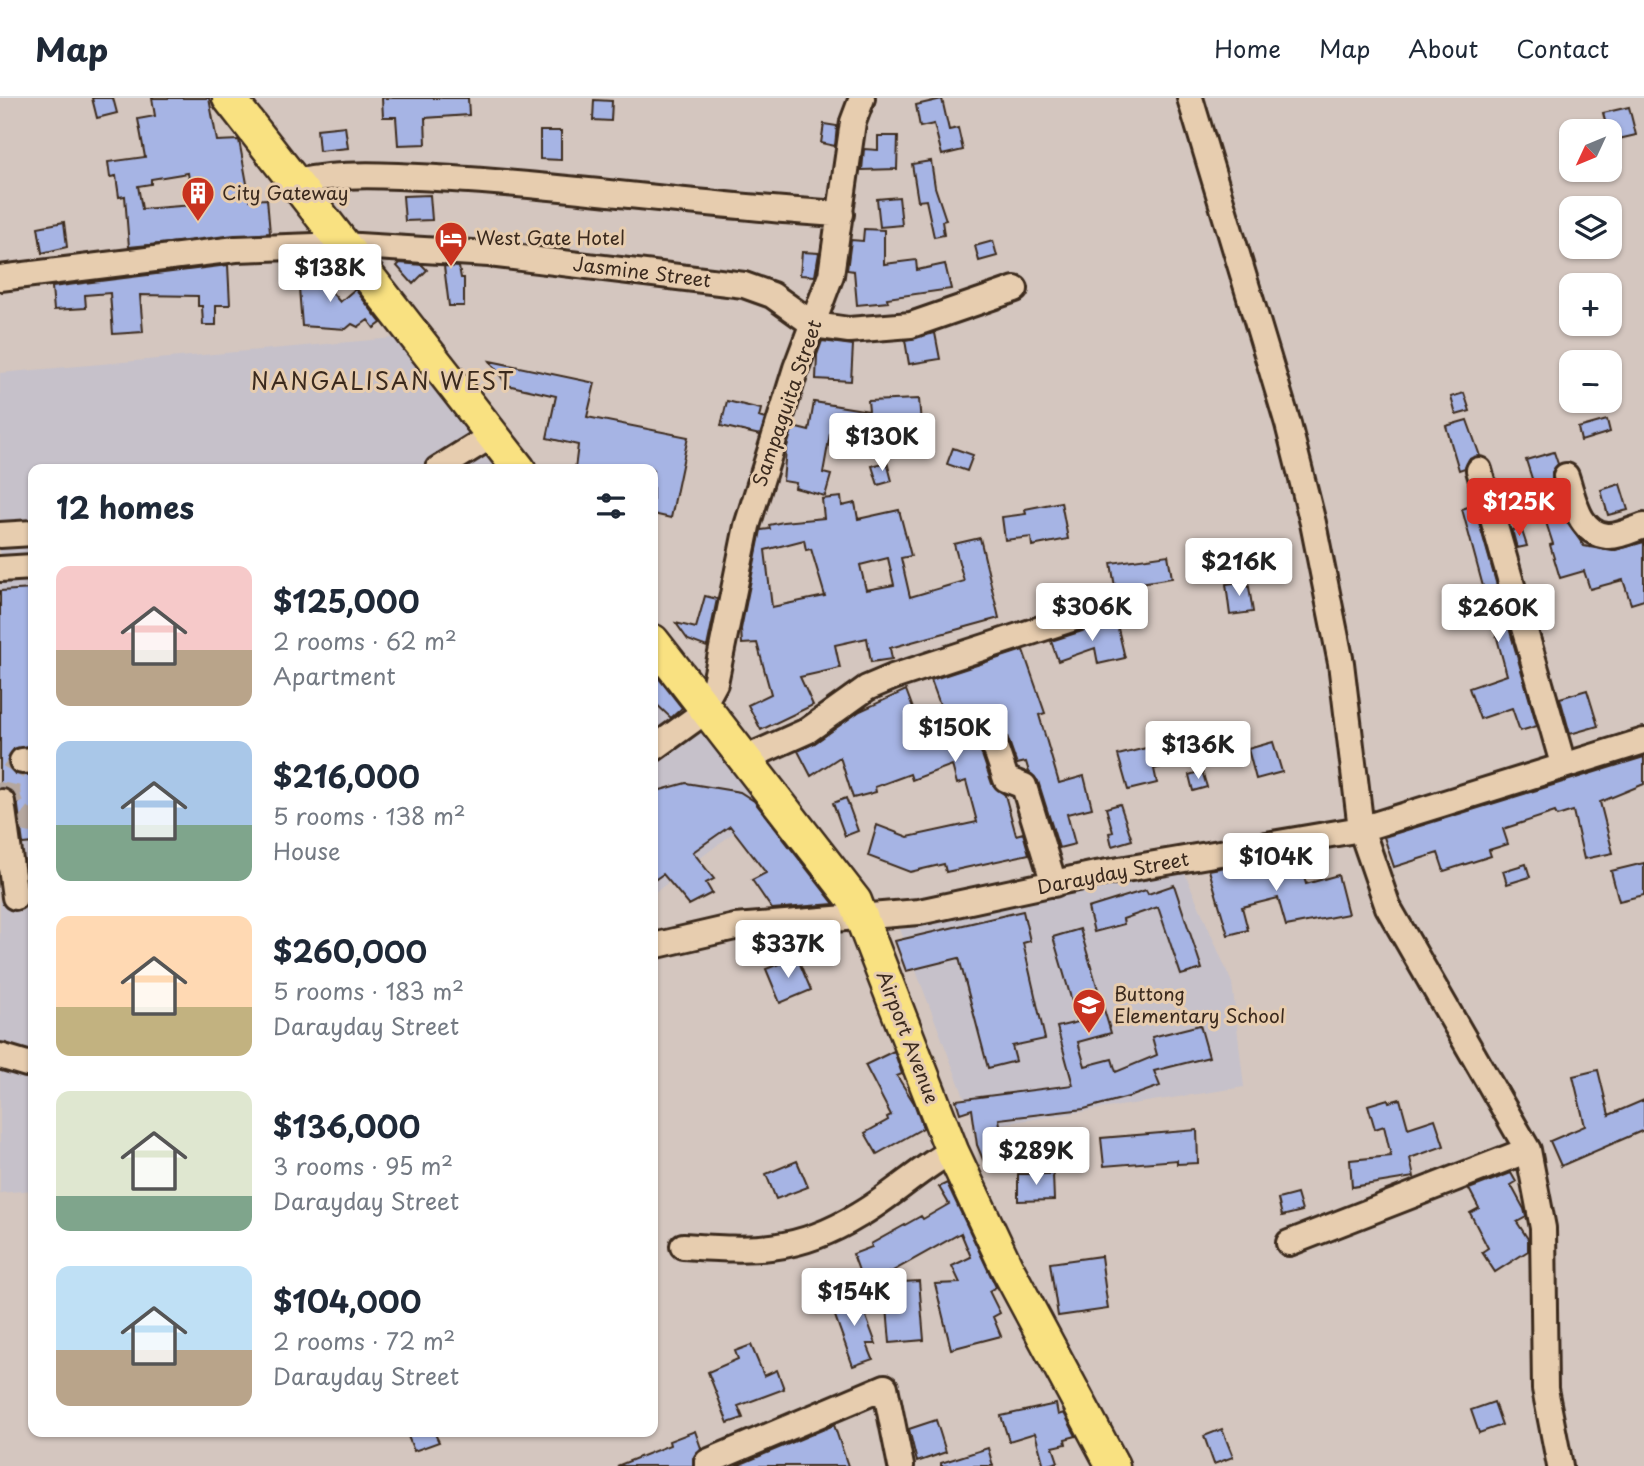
<!DOCTYPE html>
<html lang="en">
<head>
<meta charset="utf-8">
<style>
  body { margin:0; font-family:"Playpen Sans",sans-serif; background:#f6f6f7; color:#1f2937; height:100vh; display:flex; flex-direction:column; font-size:26px; white-space:nowrap }
  * { box-sizing:border-box; margin:0 }
  p { font-size:23px; color:#747a83 }
  .icon { flex:none; width:38px; height:38px; fill:none; stroke:currentColor; stroke-width:2; stroke-linecap:round; stroke-linejoin:round }
  .map { position:relative; flex:1; overflow:hidden }
  .side { position:absolute; left:28px; top:366px; width:630px; height:973px; display:flex; flex-direction:column; background:#fff; border-radius:14px; box-shadow:0 2px 5px #0004 }
  .side>* { flex:none }
  .needle { width:46px; rotate:226deg }
  .buttons { position:absolute; left:1559px; top:21px; display:grid; gap:14px }
  .buttons a { display:grid; place-items:center; width:63px; height:63px; border-radius:14px; background:#fff; box-shadow:0 2px 5px #0004; font-size:35px }
  .price { position:absolute; translate:-50% -60px; padding:0 16px; border-radius:7px; background:#fff; color:#222; font-size:23px; line-height:46px; filter:drop-shadow(0 2px 4px #0008) }
  .price::after { content:''; position:absolute; left:50%; top:42px; width:21px; height:16px; margin-left:-10px; background:inherit; clip-path:polygon(0 0,100% 0,50% 100%) }
  .price.active { background:#d93025; color:#fff }
  ul { padding:0; list-style:none }
  li { display:flex; align-items:center; gap:21px; height:175px; padding:0 28px }
  li span { display:grid; place-items:center; flex:none; width:196px; height:140px; border-radius:14px; color:#555 }
  li>.icon { margin-inline-start:auto }
  span .icon { width:84px; height:84px; fill:#fffc; stroke-width:1 }
  li b { font-size:30px }
  h2 { display:flex; justify-content:space-between; align-items:center; height:84px; padding:0 28px; font-size:30px }
  header { display:flex; align-items:center; gap:42px; box-sizing:border-box; height:98px; padding:0 35px; background:#fff; border-bottom:2px solid #e0e1e3 }
  header strong { font-size:33px }
  nav { display:flex; gap:38px; margin-inline-start:auto; font-size:24px }
  .map>svg:first-child { display:block }
</style>
</head>
<body>
<header>
<strong>Map</strong>
<nav><a>Home</a><a>Map</a><a>About</a><a>Contact</a></nav>
</header>
<div class="map">
<svg width="1644" height="1368" viewBox="0 0 1644 1368">
  <rect width="100%" height="100%" fill="#d4c6bf"/>
  <filter id="ink" filterUnits="userSpaceOnUse"><feTurbulence type="fractalNoise" baseFrequency=".0143" numOctaves="2"/><feDisplacementMap in="SourceGraphic" scale="14" xChannelSelector="R" yChannelSelector="G"/><feConvolveMatrix kernelMatrix="1 2 1 2 8 2 1 2 1" color-interpolation-filters="sRGB"/></filter>
  <g filter="url(#ink)">
    <!-- built -->
    <path fill="#c6c1ca" d="M 394,240 L 500,371 L 33,371 L 33,1092 L 0,1095 L 0,275 Z
      M 653,561 L 770,707 L 653,796 Z
      M 1183,771 L 1232,885 L 1244,989 L 976,1030 L 900,831 Z"/>
    <!-- building -->
    <path fill="#a6b4e4" stroke="#3b2a1e" stroke-width="2" fill-rule="evenodd" d="M 92,0 L 113,0 L 117,15 L 97,20 Z
      M 152,0 L 209,0 L 217,43 L 239,42 L 250,102 L 267,101 L 270,135 L 129,149 L 125,98 L 119,99 L 116,78 L 110,79 L 108,64 L 145,59 L 138,21 L 155,18 ZM 188,75 L 193,107 L 142,111 L 138,88 L 151,86 L 151,81 Z
      M 382,0 L 468,0 L 469,17 L 425,20 L 426,46 L 398,47 L 396,19 L 383,19 Z
      M 942,1 L 949,32 L 958,30 L 963,52 L 942,57 L 934,26 L 920,29 L 916,7 Z
      M 594,2 L 612,3 L 611,23 L 593,22 Z
      M 1629,9 L 1636,37 L 1610,43 L 1603,15 Z
      M 824,26 L 837,28 L 835,48 L 821,45 Z
      M 345,28 L 348,50 L 319,53 L 317,31 Z
      M 540,33 L 561,33 L 561,62 L 540,61 Z
      M 878,38 L 898,38 L 897,71 L 862,72 L 864,51 L 878,52 Z
      M 931,63 L 935,89 L 946,122 L 942,123 L 944,137 L 934,139 L 926,102 L 918,103 L 912,66 Z
      M 430,97 L 432,122 L 405,123 L 403,98 Z
      M 899,99 L 902,127 L 880,129 L 877,101 Z
      M 64,124 L 67,149 L 42,155 L 38,129 Z
      M 864,131 L 884,132 L 884,166 L 916,162 L 917,172 L 945,166 L 951,191 L 887,200 L 888,204 L 857,207 L 854,173 L 847,172 L 851,142 L 863,143 Z
      M 993,143 L 997,158 L 979,163 L 975,148 Z
      M 802,154 L 819,155 L 815,178 L 800,177 Z
      M 305,163 L 340,204 L 355,191 L 381,225 L 374,230 L 368,222 L 358,229 L 352,226 L 346,231 L 302,228 L 297,164 Z
      M 400,165 L 422,167 L 427,172 L 413,186 L 397,168 Z
      M 228,167 L 230,207 L 216,207 L 216,227 L 203,227 L 202,208 L 198,208 L 198,198 L 140,197 L 143,234 L 113,236 L 110,195 L 85,197 L 86,210 L 54,212 L 52,189 Z
      M 444,168 L 459,169 L 461,180 L 464,180 L 464,208 L 449,208 Z
      M 935,235 L 940,261 L 909,266 L 905,242 Z
      M 822,243 L 853,247 L 851,283 L 816,281 L 817,257 Z
      M 490,263 L 595,285 L 587,319 L 688,339 L 671,420 L 653,416 L 653,371 L 575,371 L 578,347 L 547,340 L 556,298 L 507,287 Z
      M 1464,295 L 1470,313 L 1456,317 L 1451,299 Z
      M 919,301 L 921,326 L 849,330 L 848,339 L 830,336 L 823,375 L 831,377 L 825,398 L 795,390 L 796,385 L 783,383 L 786,352 L 793,329 L 809,333 L 814,304 L 869,313 L 868,303 Z
      M 727,303 L 761,311 L 759,319 L 765,321 L 760,337 L 721,328 Z
      M 1467,322 L 1480,358 L 1469,361 L 1465,370 L 1459,372 L 1446,328 Z
      M 1607,322 L 1610,334 L 1581,343 L 1578,330 Z
      M 953,350 L 973,357 L 967,373 L 947,366 Z
      M 1554,354 L 1558,366 L 1552,374 L 1552,382 L 1558,401 L 1566,423 L 1584,448 L 1612,453 L 1644,444 L 1644,502 L 1631,506 L 1623,482 L 1590,491 L 1584,473 L 1560,480 L 1550,447 L 1553,446 L 1526,362 Z
      M 887,364 L 892,383 L 878,387 L 872,368 Z
      M 1620,386 L 1628,412 L 1608,417 L 1601,392 Z
      M 841,399 L 842,408 L 855,405 L 858,421 L 899,412 L 911,458 L 901,460 L 910,499 L 964,483 L 954,446 L 980,440 L 999,520 L 890,550 L 892,561 L 871,564 L 867,540 L 835,547 L 840,570 L 800,579 L 813,607 L 761,632 L 748,607 L 771,596 L 757,545 L 742,546 L 741,531 L 761,432 L 770,431 L 769,427 L 783,424 L 824,420 L 822,401 ZM 804,442 L 806,452 L 811,451 L 825,498 L 772,509 L 765,452 ZM 888,460 L 894,487 L 866,492 L 860,467 Z
      M 1061,404 L 1068,441 L 1032,448 L 1031,439 L 1005,442 L 1002,419 L 1026,416 L 1025,411 Z
      M 1474,407 L 1537,628 L 1520,633 L 1512,610 L 1480,621 L 1469,590 L 1507,577 L 1462,411 Z
      M 1521,430 L 1527,448 L 1517,450 L 1512,432 Z
      M 1168,457 L 1172,480 L 1115,489 L 1111,465 Z
      M 1248,483 L 1253,514 L 1230,517 L 1226,486 Z
      M 33,491 L 33,647 L 14,651 L 7,664 L 15,676 L 33,677 L 33,745 L 23,746 L 17,701 L 8,691 L 0,689 L 0,493 Z
      M 705,498 L 717,501 L 707,549 L 688,542 L 676,525 L 696,530 Z
      M 1115,518 L 1125,560 L 1098,566 L 1095,550 L 1058,563 L 1051,543 L 1107,525 Z
      M 1023,552 L 1045,615 L 1039,617 L 1059,685 L 1084,678 L 1092,710 L 1067,716 L 1075,746 L 1059,750 L 1038,683 L 1029,674 L 1026,664 L 1017,666 L 1006,635 L 994,625 L 980,631 L 978,645 L 992,686 L 1005,697 L 1016,737 L 1023,735 L 1029,756 L 946,774 L 944,766 L 910,774 L 868,758 L 877,727 L 908,739 L 977,724 L 966,683 L 957,686 L 952,667 L 912,682 L 910,676 L 875,689 L 876,694 L 853,700 L 840,659 L 811,678 L 798,653 L 815,645 L 860,613 L 906,592 L 924,640 L 949,631 L 931,582 Z
      M 653,573 L 682,610 L 671,620 L 653,603 Z
      M 1587,592 L 1598,628 L 1570,636 L 1560,600 Z
      M 1165,633 L 1174,666 L 1154,671 L 1157,685 L 1128,692 L 1118,657 L 1154,648 L 1151,637 Z
      M 1273,644 L 1282,674 L 1256,681 L 1248,651 Z
      M 1644,659 L 1644,686 L 1600,704 L 1613,755 L 1584,761 L 1573,713 L 1557,718 L 1555,714 L 1503,731 L 1508,746 L 1489,752 L 1491,758 L 1444,773 L 1438,755 L 1394,769 L 1384,739 Z
      M 1202,673 L 1207,689 L 1193,693 L 1189,677 Z
      M 686,685 L 740,694 L 754,703 L 834,806 L 772,811 L 752,782 L 766,775 L 730,728 L 693,754 L 714,781 L 706,785 L 712,795 L 689,807 L 663,776 L 653,783 L 653,694 Z
      M 846,700 L 858,733 L 845,738 L 833,705 Z
      M 1120,706 L 1132,742 L 1112,748 L 1109,735 L 1113,734 L 1106,710 Z
      M 1298,757 L 1306,786 L 1338,777 L 1348,816 L 1286,828 L 1278,800 L 1242,809 L 1248,832 L 1228,837 L 1209,772 L 1231,768 L 1232,774 L 1269,764 L 1268,762 Z
      M 1644,765 L 1644,797 L 1619,803 L 1611,773 Z
      M 1526,766 L 1530,779 L 1507,786 L 1503,773 Z
      M 1174,787 L 1202,871 L 1181,877 L 1158,809 L 1123,821 L 1124,826 L 1094,834 L 1088,810 L 1146,792 L 1148,796 Z
      M 1023,813 L 1030,843 L 1023,845 L 1045,941 L 1012,948 L 1016,963 L 988,970 L 959,860 L 906,873 L 895,843 Z
      M 1080,831 L 1111,935 L 1078,944 L 1085,968 L 1112,961 L 1116,974 L 1157,957 L 1152,939 L 1200,927 L 1209,959 L 1154,973 L 1160,988 L 1132,998 L 1084,1011 L 999,1021 L 1006,1062 L 984,1064 L 977,1047 L 972,1011 L 960,1015 L 956,1002 L 1073,987 L 1057,929 L 1078,924 L 1053,839 Z
      M 759,842 L 763,858 L 746,861 L 743,843 Z
      M 797,859 L 811,892 L 780,905 L 766,871 Z
      M 894,953 L 902,976 L 897,978 L 914,1005 L 923,1030 L 877,1056 L 865,1035 L 888,1022 L 887,1019 L 891,1017 L 865,967 Z
      M 1598,972 L 1609,1017 L 1644,1002 L 1644,1032 L 1561,1068 L 1550,1043 L 1585,1028 L 1573,978 Z
      M 1388,1001 L 1389,1004 L 1400,1001 L 1408,1030 L 1435,1021 L 1444,1048 L 1410,1060 L 1414,1079 L 1352,1089 L 1350,1062 L 1391,1058 L 1384,1028 L 1375,1031 L 1368,1007 Z
      M 1197,1032 L 1198,1065 L 1177,1066 L 1177,1062 L 1104,1068 L 1101,1040 Z
      M 797,1063 L 808,1089 L 776,1101 L 766,1076 Z
      M 1511,1075 L 1516,1084 L 1511,1087 L 1524,1111 L 1526,1119 L 1517,1124 L 1528,1141 L 1528,1153 L 1495,1174 L 1482,1154 L 1488,1150 L 1470,1115 L 1479,1110 L 1469,1091 Z
      M 1018,1076 L 1053,1076 L 1054,1102 L 1018,1103 Z
      M 947,1085 L 996,1189 L 989,1193 L 1000,1215 L 993,1219 L 1001,1238 L 951,1251 L 935,1186 L 960,1185 L 952,1168 L 971,1159 L 961,1135 L 891,1174 L 863,1184 L 853,1156 L 872,1149 L 871,1146 L 921,1118 L 923,1121 L 949,1106 L 939,1089 Z
      M 1297,1096 L 1302,1113 L 1282,1118 L 1278,1101 Z
      M 1101,1158 L 1108,1211 L 1058,1218 L 1050,1165 Z
      M 919,1183 L 924,1242 L 890,1245 L 885,1185 Z
      M 857,1194 L 876,1246 L 867,1246 L 873,1261 L 853,1268 L 830,1204 Z
      M 751,1247 L 764,1278 L 777,1272 L 784,1291 L 738,1308 L 743,1320 L 728,1325 L 708,1274 L 738,1261 L 735,1253 Z
      M 1494,1304 L 1502,1327 L 1479,1335 L 1471,1312 Z
      M 1056,1306 L 1058,1317 L 1064,1315 L 1076,1338 L 1065,1341 L 1066,1346 L 1053,1349 L 1058,1364 L 1044,1368 L 1035,1335 L 1009,1343 L 1001,1318 Z
      M 936,1322 L 946,1354 L 917,1364 L 909,1331 Z
      M 834,1327 L 848,1368 L 736,1368 Z
      M 1222,1331 L 1233,1359 L 1214,1366 L 1204,1338 Z
      M 695,1333 L 701,1350 L 693,1360 L 693,1368 L 617,1368 L 670,1347 L 669,1343 Z
      M 415,1334 L 434,1334 L 439,1344 L 414,1353 L 407,1336 Z
      M 988,1350 L 993,1368 L 941,1368 L 941,1365 Z"/>
    <g fill="none" stroke-linecap="round" stroke-linejoin="round">
      <!-- minor-tunnel -->
      <path stroke="#b5a79f" stroke-width="24" stroke-dasharray="24 12" stroke-linecap="butt" d="M 33,663 C 0,664 0,720 33,723"/>
      <defs>
        <path id="minor" d="M 1190,0 L 1288,326 L 1313,425 L 1341,565 L 1361,731 L 1388,809 L 1528,1052 L 1543,1130 L 1545,1291 L 1560,1368
          M 294,84 C 351,72 412,79 469,82 C 594,91 716,109 841,116
          M 0,180 L 236,151 L 342,147 L 489,156 L 744,187 L 772,197 L 814,227 L 849,232 L 911,227 L 1015,191
          M 438,371 L 491,338
          M 1479,372 L 1563,666
          M 1566,378 C 1574,401 1578,435 1607,438 C 1618,439 1634,431 1644,428
          M 0,437 L 33,435
          M 0,471 L 33,469
          M 703,607 L 715,585 L 747,428 L 796,270 L 831,177 L 853,24 L 862,0
          M 992,640 L 1006,681 L 1024,688 L 1054,786
          M 653,651 L 707,612
          M 744,661 L 807,633 L 867,590 L 893,579 L 1102,511
          M 22,663 L 33,662
          M 2,704 L 15,799
          M 653,848 L 735,829 L 919,814 L 1096,776 L 1361,731 L 1644,643
          M 0,958 L 27,966
          M 1289,1145 L 1528,1052
          M 683,1148 C 753,1153 797,1155 859,1117 C 892,1098 919,1071 952,1053
          M 708,1368 L 707,1364 L 885,1289 L 901,1368"/>
        <path id="major" d="M 229,0 L 519,371
          M 653,543 L 855,803 L 952,1053 L 1006,1168 L 1113,1368"/>
      </defs>
      <!-- minor casing -->
      <use href="#minor" stroke="#3b2a1e" stroke-width="30"/>
      <!-- major casing -->
      <use href="#major" stroke="#3b2a1e" stroke-width="37"/>
      <!-- minor -->
      <use href="#minor" stroke="#e7cdaf" stroke-width="24"/>
      <!-- major -->
      <use href="#major" stroke="#f9e181" stroke-width="32"/>
    </g>
  </g>
  <!-- icons -->
  <defs>
    <symbol id="building-pin" viewBox="-11 -11 22 30"><path d="M0 17L-7.5 6A9.5 9.5 0 1 1 7.5 6Z" fill="#c8321e" stroke="#e7cdaf"/><path d="M-4-6H4V6H1V3H-1V6H-4ZM-2.5-4.3h1.7v1.8h-1.7ZM.8-4.3h1.7v1.8H.8ZM-2.5-1h1.7V.8h-1.7ZM.8-1h1.7V.8H.8Z" fill="#fff"/></symbol>
    <symbol id="hotel-pin" viewBox="-11 -11 22 30"><path d="M0 17L-7.5 6A9.5 9.5 0 1 1 7.5 6Z" fill="#c8321e" stroke="#e7cdaf"/><path d="M-6-4.5h1.5V1H6V5H4.5V3h-9V5H-6ZM-4 0a1.8 1.8 0 1 1 3.6 0ZM.5 0V-2.5h3Q6-2.5 6 0Z" fill="#fff"/></symbol>
    <symbol id="school-pin" viewBox="-11 -11 22 30"><path d="M0 17L-7.5 6A9.5 9.5 0 1 1 7.5 6Z" fill="#c8321e" stroke="#e7cdaf"/><path d="M0-5L7-2L0 1L-7-2ZM-4 1L0 2.5L4 1V4Q0 6-4 4Z" fill="#fff"/></symbol>
  </defs>
  <g fill-rule="evenodd">
    <use href="#building-pin" x="179" y="76" width="38" height="52"/>
    <use href="#hotel-pin" x="432" y="121" width="38" height="52"/>
    <use href="#school-pin" x="1070" y="888" width="38" height="52"/>
  </g>
  <g text-anchor="middle" stroke-width="6" stroke-linejoin="round" paint-order="stroke">
    <!-- poi labels -->
    <g font-size="19" fill="#3b2a1e" stroke="#e7cdaf" text-anchor="start">
      <text x="222" y="102">City Gateway</text>
      <text x="476" y="147">West Gate Hotel</text>
      <text x="1114" y="903">Buttong<tspan x="1114" dy="22">Elementary School</tspan></text>
    </g>
    <!-- street labels -->
    <g font-size="19" fill="#3b2a1e" stroke="#e7cdaf">
      <text transform="translate(642 174) rotate(7)" y="7">Jasmine Street</text>
      <text transform="translate(787 305) rotate(-71)" y="7">Sampaguita Street</text>
      <text transform="translate(1113 775) rotate(-11)" y="7">Darayday Street</text>
      <text transform="translate(908 939) rotate(69)" y="7">Airport Avenue</text>
    </g>
    <!-- quarter labels -->
    <g font-size="23" letter-spacing="2" fill="#3b2a1e" stroke="#e7cdaf">
      <text x="383" y="292">NANGALISAN WEST</text>
    </g>
  </g>
</svg>
<div class="buttons">
<a><svg class="needle" viewBox="-14 -14 28 28"><path d="M0-13l5 13h-10z" fill="#e53935"/><path d="M0 13l5-13h-10z" fill="#747a83"/></svg></a>
<a><svg class="icon" aria-label="layers" viewBox="0 0 24 24"><path d="M12 4l9 5-9 5-9-5zM3 14l9 5 9-5"/></svg></a>
<a>+</a>
<a>−</a>
</div>
<b class="price" style="left:330px;top:206px">$138K</b>
<b class="price" style="left:882px;top:375px">$130K</b>
<b class="price active" style="left:1519px;top:440px">$125K</b>
<b class="price" style="left:1239px;top:500px">$216K</b>
<b class="price" style="left:1092px;top:545px">$306K</b>
<b class="price" style="left:1498px;top:546px">$260K</b>
<b class="price" style="left:955px;top:666px">$150K</b>
<b class="price" style="left:1198px;top:683px">$136K</b>
<b class="price" style="left:1276px;top:795px">$104K</b>
<b class="price" style="left:788px;top:882px">$337K</b>
<b class="price" style="left:1036px;top:1089px">$289K</b>
<b class="price" style="left:854px;top:1230px">$154K</b>
<section class="side">
<h2>12 homes<svg class="icon" aria-label="filters" viewBox="0 0 24 24"><path d="M4 7h16M4 17h16"/><circle cx="9" cy="7" r="2"/><circle cx="15" cy="17" r="2"/></svg></h2>
<ul>
<li><span style="background:linear-gradient(#f6c9c9 60%,#b9a48a 0)"><svg class="icon" aria-label="home" viewBox="0 0 24 24"><path d="M3 11l9-7 9 7M6 9v11h12V9"/></svg></span><div><b>$125,000</b><p>2 rooms · 62 m²</p><p>Apartment</p></div></li>
<li><span style="background:linear-gradient(#a9c7e8 60%,#7fa58c 0)"><svg class="icon" aria-label="home" viewBox="0 0 24 24"><path d="M3 11l9-7 9 7M6 9v11h12V9"/></svg></span><div><b>$216,000</b><p>5 rooms · 138 m²</p><p>House</p></div></li>
<li><span style="background:linear-gradient(#ffd9b3 65%,#c2b280 0)"><svg class="icon" aria-label="home" viewBox="0 0 24 24"><path d="M3 11l9-7 9 7M6 9v11h12V9"/></svg></span><div><b>$260,000</b><p>5 rooms · 183 m²</p><p>Darayday Street</p></div></li>
<li><span style="background:linear-gradient(#dfe7d0 75%,#7fa58c 0)"><svg class="icon" aria-label="home" viewBox="0 0 24 24"><path d="M3 11l9-7 9 7M6 9v11h12V9"/></svg></span><div><b>$136,000</b><p>3 rooms · 95 m²</p><p>Darayday Street</p></div></li>
<li><span style="background:linear-gradient(#bfe0f5 60%,#b9a48a 0)"><svg class="icon" aria-label="home" viewBox="0 0 24 24"><path d="M3 11l9-7 9 7M6 9v11h12V9"/></svg></span><div><b>$104,000</b><p>2 rooms · 72 m²</p><p>Darayday Street</p></div></li>
</ul>
</section>
</div>
</body>
</html>
